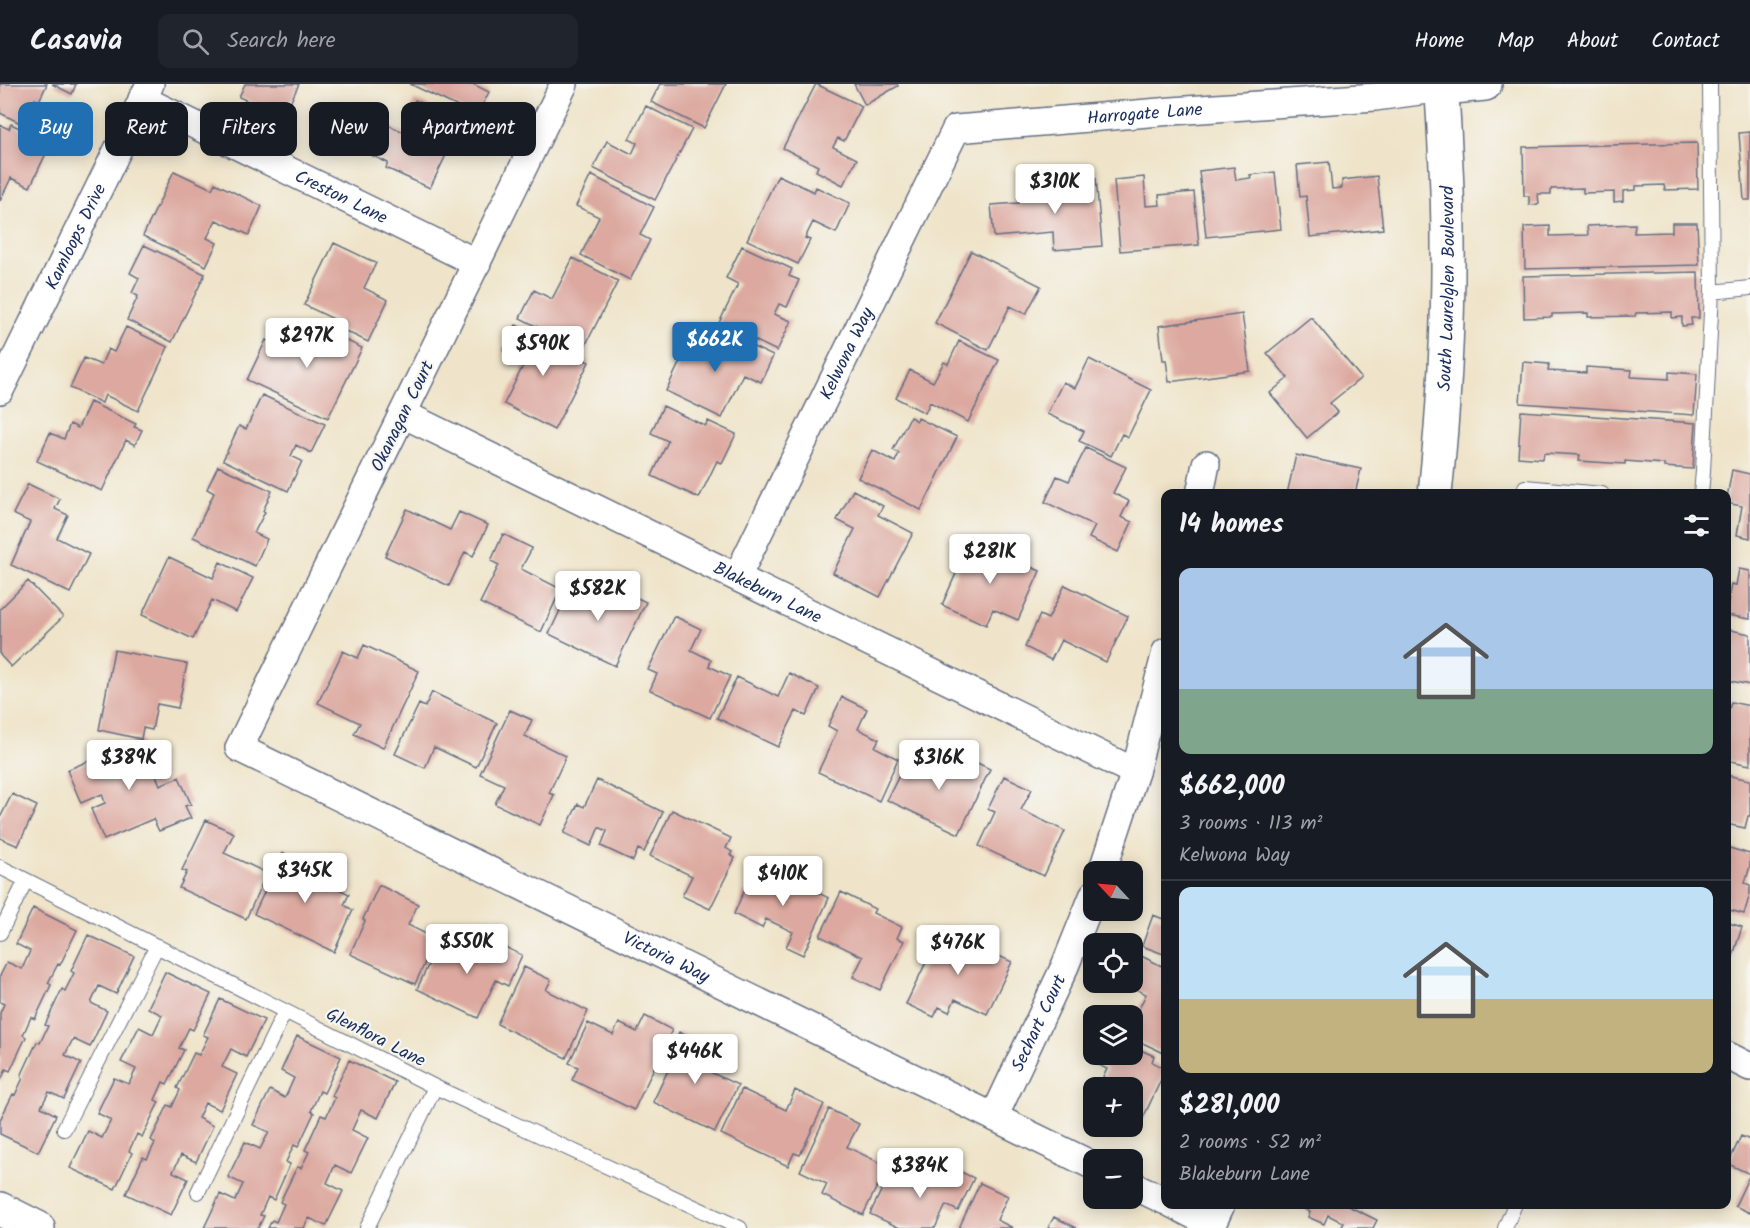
<!DOCTYPE html>
<html lang="en">
<head>
<meta charset="utf-8">
<style>
  body { margin:0; font-family:Kalam,sans-serif; background:#20242c; color:#f1f3f6; height:100vh; display:flex; flex-direction:column; font-size:22px; white-space:nowrap }
  * { box-sizing:border-box; margin:0 }
  p { font-size:20px; color:#9ea1a6 }
  .icon { flex:none; width:33px; height:33px; fill:none; stroke:currentColor; stroke-width:2; stroke-linecap:round; stroke-linejoin:round }
  .map { position:relative; flex:1; overflow:hidden }
  .side { position:absolute; left:1161px; top:405px; width:570px; height:720px; display:flex; flex-direction:column; background:#171b24; border-radius:12px; box-shadow:0 3px 15px #0003 }
  .side>* { flex:none }
  .hud { position:absolute; left:18px; top:18px; width:570px; height:54px; display:flex; gap:12px }
  .needle { width:39px; rotate:296deg }
  .fabs { position:absolute; left:1083px; top:777px; display:grid; gap:12px }
  .fabs a { display:grid; place-items:center; width:60px; height:60px; border-radius:12px; background:#171b24; box-shadow:0 3px 15px #0003; font-size:30px }
  .price { position:absolute; translate:-50% -51px; padding:0 14px; border-radius:6px; background:#fff; color:#222; font-size:20px; line-height:39px; filter:drop-shadow(0 2px 3px #0008) }
  .price::after { content:''; position:absolute; left:50%; top:36px; width:18px; height:14px; margin-left:-9px; background:inherit; clip-path:polygon(0 0,100% 0,50% 100%) }
  .price.selected { background:#1f6fb2; color:#fff }
  ul { padding:0; list-style:none }
  li { display:grid; align-content:center; gap:12px; height:318px; padding:0 18px }
  li+li { border-top:2px solid #363941 }
  li span { display:grid; place-items:center; height:186px; border-radius:12px; color:#555 }
  li>.icon { margin-inline-start:auto }
  span .icon { width:108px; height:108px; fill:#fffc; stroke-width:1 }
  li b { font-size:26px }
  h2 { display:flex; justify-content:space-between; align-items:center; height:72px; padding:0 18px; font-size:26px }
  .tag { padding:0 21px; border-radius:12px; background:#171b24; box-shadow:0 3px 15px #0003; font-size:21px; line-height:54px }
  .tag.selected { background:#1f6fb2; color:#fff }
  header { display:flex; align-items:center; gap:36px; box-sizing:border-box; height:84px; padding:0 30px; background:#171b24; border-bottom:2px solid #363941 }
  header strong { font-size:28px }
  nav { display:flex; gap:33px; margin-inline-start:auto; font-size:21px }
  .search { width:420px; height:54px; background:#20242c; display:flex; align-items:center; gap:15px; box-sizing:border-box; padding:0 21px; border-radius:12px; color:#9ea1a6; font-size:22px }
  .map>svg:first-child { display:block }
</style>
</head>
<body>
<header>
<strong>Casavia</strong>
<div class="search"><svg class="icon" aria-label="search" viewBox="0 0 24 24"><circle cx="10" cy="10" r="6"/><path d="M15 15l6 6"/></svg>Search here</div>
<nav><a>Home</a><a>Map</a><a>About</a><a>Contact</a></nav>
</header>
<div class="map">
<svg width="1750" height="1144" viewBox="0 0 1750 1144">
  <rect width="100%" height="100%" fill="#f6f6f2"/>
  <filter id="ink" filterUnits="userSpaceOnUse"><feTurbulence type="fractalNoise" baseFrequency=".0167" numOctaves="2"/><feDisplacementMap in="SourceGraphic" scale="12" xChannelSelector="R" yChannelSelector="G"/><feConvolveMatrix kernelMatrix="1 2 1 2 8 2 1 2 1" color-interpolation-filters="sRGB"/></filter>
  <filter id="wash" filterUnits="userSpaceOnUse"><feTurbulence type="fractalNoise" baseFrequency=".008" numOctaves="4" result="noise"/><feDisplacementMap in="SourceGraphic" scale="24" xChannelSelector="R" yChannelSelector="G"/><feGaussianBlur stdDeviation="1.35" result="paint"/><feColorMatrix in="noise" values="0 0 0 0 0 0 0 0 0 0 0 0 0 0 0 0 0 1.4 0 .05"/><feComposite in="paint" operator="in"/></filter>
  <g filter="url(#wash)">
    <rect width="100%" height="100%" fill="#efe4c9"/>
    <g id="blocks">
      <!-- building -->
      <path fill="#dca89f" d="M 0,0 L 47,0 L 39,17 L 35,15 L 22,40 L 0,29 Z
        M 52,0 L 76,0 L 72,10 Z
        M 245,0 L 299,0 L 283,34 L 239,13 Z
        M 410,0 L 473,0 L 489,8 L 477,32 Z
        M 660,0 L 726,0 L 704,44 L 651,18 Z
        M 816,0 L 862,22 L 844,57 L 838,54 L 833,63 L 857,75 L 843,101 L 816,87 L 818,82 L 783,64 Z
        M 854,0 L 897,0 L 898,2 L 865,21 Z
        M 415,16 L 462,38 L 430,104 L 386,84 L 388,79 L 348,60 L 363,29 L 416,54 L 422,42 L 406,35 Z
        M 646,22 L 692,45 L 655,116 L 593,84 L 607,57 L 632,70 L 637,59 L 629,55 Z
        M 11,40 L 51,59 L 30,103 L 11,94 L 0,117 L 0,41 L 9,45 Z
        M 1750,48 L 1750,116 L 1744,116 L 1739,49 Z
        M 1697,59 L 1698,105 L 1665,106 L 1664,101 L 1636,102 L 1636,106 L 1623,107 L 1623,117 L 1614,118 L 1614,108 L 1583,109 L 1583,104 L 1551,105 L 1551,110 L 1538,110 L 1539,120 L 1529,121 L 1529,112 L 1524,112 L 1523,63 Z
        M 1329,78 L 1332,105 L 1342,104 L 1342,96 L 1377,92 L 1383,145 L 1310,153 L 1306,112 L 1300,113 L 1297,81 Z
        M 1234,83 L 1236,96 L 1251,94 L 1250,91 L 1275,88 L 1281,145 L 1206,153 L 1199,87 Z
        M 174,87 L 212,105 L 215,99 L 262,122 L 249,151 L 216,136 L 207,154 L 217,159 L 206,182 L 143,152 Z
        M 591,91 L 654,123 L 640,151 L 650,156 L 630,196 L 581,171 L 599,133 L 576,122 Z
        M 778,91 L 814,108 L 816,103 L 850,119 L 836,149 L 813,138 L 805,154 L 810,156 L 798,180 L 747,156 Z
        M 1144,93 L 1146,122 L 1160,121 L 1159,111 L 1194,108 L 1199,161 L 1120,167 L 1114,96 Z
        M 1096,94 L 1102,162 L 1054,166 L 1053,148 L 994,153 L 991,121 L 1019,119 L 1019,113 L 1051,111 L 1050,98 Z
        M 1672,139 L 1697,139 L 1699,181 L 1525,185 L 1524,143 L 1550,142 L 1550,152 L 1588,151 L 1587,142 L 1635,140 L 1634,149 L 1672,148 Z
        M 334,159 L 376,179 L 364,204 L 388,216 L 368,258 L 337,243 L 340,238 L 304,221 Z
        M 144,161 L 205,190 L 172,258 L 127,236 L 138,212 L 132,209 L 139,194 L 130,189 Z
        M 742,162 L 792,185 L 789,192 L 799,196 L 787,223 L 779,220 L 774,230 L 791,237 L 777,267 L 719,239 L 738,200 L 726,194 Z
        M 971,167 L 1041,202 L 1026,230 L 1010,222 L 988,266 L 935,239 Z
        M 573,174 L 618,197 L 583,266 L 520,234 L 534,206 L 552,215 Z
        M 1698,188 L 1699,234 L 1691,234 L 1692,241 L 1682,242 L 1682,233 L 1672,234 L 1672,228 L 1636,229 L 1635,232 L 1588,233 L 1588,229 L 1552,230 L 1552,233 L 1524,234 L 1523,192 Z
        M 1242,230 L 1250,287 L 1169,298 L 1166,276 L 1163,276 L 1159,242 Z
        M 1311,233 L 1361,294 L 1330,319 L 1338,328 L 1307,354 L 1270,309 L 1288,294 L 1267,269 Z
        M 298,241 L 330,256 L 333,250 L 362,264 L 328,334 L 247,296 L 266,256 L 287,265 Z
        M 516,241 L 589,278 L 554,346 L 504,320 L 525,278 L 503,267 Z
        M 126,243 L 168,263 L 138,327 L 105,311 L 102,319 L 70,304 L 84,274 L 101,281 L 108,265 L 114,268 Z
        M 694,248 L 737,268 L 743,258 L 773,272 L 761,298 L 743,290 L 722,334 L 666,307 Z
        M 959,257 L 999,276 L 968,338 L 930,318 L 925,329 L 896,314 L 910,286 L 933,298 L 944,278 L 948,280 Z
        M 1089,275 L 1151,306 L 1128,353 L 1122,350 L 1111,372 L 1079,357 L 1084,347 L 1047,330 L 1063,298 L 1075,304 Z
        M 1523,278 L 1549,280 L 1548,287 L 1586,289 L 1586,283 L 1632,286 L 1631,293 L 1669,295 L 1669,288 L 1697,290 L 1694,331 L 1520,319 Z
        M 262,311 L 325,340 L 311,369 L 296,361 L 291,372 L 302,377 L 288,407 L 223,376 L 239,342 L 246,345 Z
        M 90,318 L 136,340 L 134,343 L 142,346 L 135,361 L 126,356 L 102,407 L 37,377 L 50,349 L 64,355 L 70,340 L 78,344 Z
        M 663,322 L 705,342 L 708,337 L 736,350 L 722,379 L 717,377 L 699,414 L 652,392 L 668,357 L 651,349 Z
        M 1521,327 L 1696,339 L 1693,385 L 1664,383 L 1664,380 L 1625,377 L 1625,380 L 1579,377 L 1580,371 L 1544,369 L 1543,375 L 1518,373 Z
        M 910,333 L 917,337 L 918,334 L 957,353 L 921,426 L 858,394 L 872,366 L 895,378 L 899,369 L 893,366 Z
        M 1086,364 L 1126,383 L 1113,409 L 1129,417 L 1121,433 L 1132,438 L 1118,468 L 1089,454 L 1095,442 L 1045,418 L 1057,392 L 1069,397 Z
        M 1296,371 L 1361,385 L 1355,410 L 1287,410 Z
        M 218,382 L 272,407 L 263,427 L 265,428 L 254,449 L 267,455 L 255,482 L 193,453 L 214,409 L 207,405 Z
        M 1732,386 L 1750,390 L 1750,454 L 1737,451 L 1742,422 L 1726,419 Z
        M 28,400 L 60,415 L 55,425 L 68,431 L 57,454 L 89,470 L 70,509 L 11,481 L 30,438 L 13,430 Z
        M 853,406 L 883,422 L 878,431 L 913,449 L 880,513 L 833,489 L 855,445 L 837,436 Z
        M 407,425 L 450,446 L 459,428 L 488,441 L 473,472 L 465,468 L 449,502 L 385,472 Z
        M 503,450 L 532,464 L 521,485 L 561,505 L 541,548 L 480,519 L 499,481 L 491,477 Z
        M 971,456 L 1040,487 L 1018,536 L 993,525 L 986,541 L 942,521 Z
        M 169,473 L 213,494 L 220,478 L 253,494 L 236,528 L 212,516 L 193,555 L 142,531 Z
        M 1739,485 L 1750,487 L 1750,535 L 1726,531 L 1731,500 L 1736,501 Z
        M 28,497 L 63,533 L 11,583 L 0,571 L 0,525 Z
        M 604,498 L 646,518 L 615,582 L 549,550 L 571,503 L 596,514 Z
        M 1065,501 L 1128,532 L 1106,578 L 1061,556 L 1051,576 L 1025,563 L 1040,531 L 1048,535 Z
        M 674,532 L 701,545 L 691,566 L 711,576 L 709,582 L 730,592 L 710,634 L 650,606 L 657,590 L 648,586 Z
        M 1726,545 L 1750,550 L 1750,601 L 1726,596 Z
        M 364,561 L 419,587 L 383,664 L 354,650 L 360,639 L 318,619 L 343,567 L 358,574 Z
        M 114,566 L 187,580 L 178,624 L 157,620 L 152,646 L 143,644 L 141,655 L 99,646 Z
        M 789,589 L 819,604 L 806,632 L 796,627 L 778,663 L 717,634 L 737,593 L 778,613 Z
        M 432,608 L 497,639 L 476,683 L 434,663 L 425,684 L 395,670 L 419,620 L 425,623 Z
        M 842,613 L 867,625 L 858,645 L 879,655 L 875,663 L 898,675 L 879,717 L 818,688 L 837,647 L 828,642 Z
        M 1731,618 L 1750,622 L 1750,681 L 1726,676 L 1726,636 Z
        M 510,626 L 532,636 L 525,652 L 566,672 L 549,709 L 554,711 L 540,741 L 495,720 L 504,701 L 480,690 Z
        M 141,655 L 160,701 L 179,693 L 191,720 L 185,722 L 191,734 L 159,747 L 153,735 L 104,756 L 91,725 L 105,719 L 102,710 L 81,719 L 67,686 Z
        M 910,669 L 943,684 L 939,691 L 949,696 L 961,671 L 990,685 L 959,750 L 887,716 Z
        M 1726,691 L 1750,696 L 1750,732 L 1748,732 L 1745,744 L 1726,740 Z
        M 1004,692 L 1032,705 L 1021,726 L 1065,747 L 1044,792 L 979,762 L 995,728 L 988,725 Z
        M 597,696 L 663,728 L 644,768 L 638,765 L 633,777 L 601,762 L 607,747 L 599,743 L 591,762 L 564,749 L 578,720 L 584,723 Z
        M 12,710 L 37,722 L 18,762 L 0,754 L 0,734 Z
        M 672,726 L 731,754 L 726,764 L 732,768 L 730,771 L 735,774 L 710,825 L 682,812 L 692,792 L 650,772 Z
        M 206,736 L 234,749 L 224,769 L 267,789 L 246,835 L 179,804 L 187,788 L 182,786 Z
        M 1726,763 L 1750,770 L 1750,782 L 1745,799 L 1750,801 L 1750,810 L 1744,830 L 1726,825 Z
        M 283,769 L 317,784 L 310,798 L 326,806 L 329,800 L 349,810 L 344,821 L 353,826 L 334,868 L 254,830 Z
        M 762,782 L 829,814 L 803,871 L 786,863 L 793,848 L 766,835 L 762,844 L 734,830 L 744,807 L 750,810 Z
        M 379,801 L 418,820 L 408,841 L 436,855 L 415,900 L 350,870 L 365,837 L 363,835 Z
        M 841,808 L 875,825 L 873,829 L 902,843 L 897,854 L 904,857 L 880,906 L 853,893 L 863,873 L 820,852 Z
        M 33,824 L 77,846 L 60,881 L 58,880 L 48,899 L 51,901 L 35,935 L 31,933 L 23,951 L 26,953 L 10,987 L 6,985 L 0,998 L 0,929 L 4,920 L 0,918 L 0,892 L 7,878 L 22,885 L 30,867 L 16,860 Z
        M 1153,831 L 1166,836 L 1166,871 L 1142,862 Z
        M 1726,838 L 1742,843 L 1727,891 L 1726,891 Z
        M 942,845 L 1012,878 L 987,930 L 955,915 L 949,928 L 939,923 L 934,933 L 906,920 Z
        M 88,851 L 134,872 L 116,910 L 99,902 L 91,919 L 107,927 L 90,963 L 73,955 L 65,971 L 81,979 L 64,1015 L 49,1008 L 41,1023 L 56,1031 L 38,1068 L 0,1050 L 0,1036 L 13,1010 L 15,1011 L 23,994 L 21,992 L 37,958 L 40,959 L 48,942 L 45,941 L 62,905 L 65,907 L 74,889 L 71,887 Z
        M 442,852 L 487,874 L 494,858 L 522,871 L 508,902 L 496,896 L 478,934 L 417,905 Z
        M 1139,871 L 1166,884 L 1166,970 L 1132,954 L 1132,939 L 1146,910 L 1125,900 L 1126,898 L 1132,898 L 1132,884 Z
        M 524,883 L 551,896 L 546,906 L 588,927 L 566,974 L 497,940 Z
        M 165,888 L 211,910 L 193,946 L 189,944 L 179,964 L 184,966 L 167,1000 L 163,998 L 155,1016 L 159,1018 L 142,1053 L 137,1050 L 129,1067 L 132,1069 L 115,1105 L 70,1084 L 88,1047 L 102,1054 L 111,1036 L 97,1029 L 114,994 L 129,1000 L 136,985 L 121,978 L 139,943 L 153,950 L 162,931 L 148,924 Z
        M 220,915 L 264,936 L 246,973 L 231,965 L 222,983 L 237,990 L 220,1026 L 205,1019 L 198,1034 L 213,1042 L 196,1078 L 181,1071 L 173,1088 L 188,1095 L 171,1131 L 126,1110 L 143,1073 L 147,1075 L 155,1059 L 151,1056 L 168,1021 L 172,1023 L 180,1006 L 177,1004 L 194,969 L 199,971 L 208,953 L 203,951 Z
        M 645,932 L 672,946 L 634,1026 L 572,996 L 578,983 L 569,979 L 588,939 L 613,951 L 619,939 L 637,948 Z
        M 679,948 L 708,962 L 705,970 L 718,976 L 712,989 L 738,1001 L 715,1048 L 653,1018 L 670,982 L 665,979 Z
        M 297,952 L 341,973 L 324,1009 L 320,1007 L 311,1027 L 314,1029 L 298,1063 L 294,1061 L 286,1078 L 290,1080 L 274,1116 L 268,1113 L 260,1131 L 264,1132 L 258,1144 L 204,1144 L 220,1110 L 235,1117 L 243,1100 L 228,1093 L 245,1058 L 260,1065 L 269,1048 L 253,1041 L 270,1006 L 285,1014 L 294,994 L 281,987 Z
        M 1132,962 L 1154,972 L 1152,978 L 1166,985 L 1136,1049 L 1121,1042 L 1132,1042 L 1132,1004 L 1098,1004 L 1107,985 L 1089,976 L 1094,965 L 1094,970 L 1132,970 Z
        M 349,976 L 395,998 L 378,1034 L 361,1026 L 352,1046 L 368,1054 L 351,1089 L 335,1081 L 327,1099 L 343,1107 L 326,1142 L 309,1134 L 304,1144 L 268,1144 L 272,1136 L 276,1138 L 284,1120 L 280,1118 L 297,1083 L 301,1084 L 309,1068 L 305,1066 L 321,1031 L 326,1033 L 335,1014 L 332,1012 Z
        M 742,1005 L 786,1026 L 795,1006 L 824,1020 L 800,1071 L 794,1069 L 788,1082 L 721,1050 Z
        M 829,1025 L 859,1040 L 847,1063 L 887,1082 L 863,1131 L 822,1111 L 827,1100 L 800,1087 Z
        M 1741,1052 L 1750,1056 L 1750,1129 L 1735,1122 L 1750,1090 L 1728,1080 Z
        M 946,1081 L 974,1094 L 958,1127 L 946,1121 L 935,1144 L 900,1144 L 870,1130 L 891,1086 L 916,1098 L 919,1091 L 937,1099 Z
        M 980,1099 L 1008,1112 L 997,1136 L 1013,1144 L 959,1144 Z
        M 1302,1120 L 1344,1120 L 1377,1136 L 1373,1144 L 1341,1144 L 1344,1139 L 1328,1131 L 1324,1140 L 1308,1133 L 1310,1128 L 1301,1123 Z
        M 1054,1133 L 1077,1144 L 1048,1144 Z"/>
    </g>
  </g>
  <g filter="url(#ink)">
    <use href="#blocks" fill-opacity="0" stroke="#656e83" stroke-width="1.5"/>
    <g fill="none" stroke-linecap="round" stroke-linejoin="round">
      <defs>
        <path id="service" d="M 1712,208 L 1750,204
          M 1525,403 L 1602,410
          M 1701,410 L 1703,387 L 1712,208 L 1710,0
          M 0,783 L 435,1003 L 740,1144
          M 0,849 L 26,796
          M 64,1045 L 157,862
          M 198,1108 L 285,927
          M 367,1144 L 435,1003
          M 1505,1144 L 1515,1120"/>
        <g id="minor">
          <path id="s1" d="M 564,0 L 239,664 L 1094,1082"/>
          <path id="s2" d="M 142,15 L 477,179"/>
          <path id="s3" d="M 0,306 L 150,0"/>
          <path id="s4" d="M 403,330 L 1135,688"/>
          <path d="M 1200,410 L 1206,380"/>
          <path id="s5" d="M 737,493 L 956,45 L 1172,27 L 1375,13 L 1442,4"/>
          <path d="M 1102,788 L 1135,688 L 1166,568"/>
          <path d="M 1726,971 L 1750,983"/>
          <path id="s6" d="M 994,1033 L 1065,882 L 1094,810"/>
          <path d="M 1132,1101 L 1166,1117"/>
          <path d="M 1172,1120 L 1209,1139"/>
        </g>
        <g id="tertiary">
          <path d="M 1442,4 L 1485,0"/>
          <path id="s7" d="M 1435,410 C 1447,294 1452,180 1445,64 C 1444,43 1443,21 1441,0"/>
          <path d="M 1207,1144 L 1218,1120"/>
        </g>
        <path id="secondary" d="M 0,1125 L 38,1144"/>
      </defs>
      <!-- service casing -->
      <use href="#service" stroke="#656e83" stroke-width="16"/>
      <!-- minor casing -->
      <use href="#minor" stroke="#656e83" stroke-width="30"/>
      <!-- tertiary casing -->
      <use href="#tertiary" stroke="#656e83" stroke-width="36"/>
      <!-- secondary casing -->
      <use href="#secondary" stroke="#656e83" stroke-width="36"/>
      <!-- service -->
      <use href="#service" stroke="#fff" stroke-width="14"/>
      <!-- minor -->
      <use href="#minor" stroke="#fff" stroke-width="27"/>
      <!-- tertiary -->
      <use href="#tertiary" stroke="#fff" stroke-width="33"/>
      <!-- secondary -->
      <use href="#secondary" stroke="#fff" stroke-width="33"/>
    </g>
  </g>
  <g text-anchor="middle" stroke-width="4.5" stroke-linejoin="round" paint-order="stroke">
    <!-- street labels -->
    <g font-size="18" fill="#1b2f5e" stroke="#f6f6f2">
      <text dy="6" stroke="none"><textPath href="#s5" startOffset="688">Harrogate Lane</textPath></text>
      <text dy="6" stroke="none"><textPath href="#s2" startOffset="222">Creston Lane</textPath></text>
      <text dy="6" stroke="none"><textPath href="#s3" startOffset="171">Kamloops Drive</textPath></text>
      <text dy="6" stroke="none"><textPath href="#s7" startOffset="206">South Laurelglen Boulevard</textPath></text>
      <text dy="6" stroke="none"><textPath href="#s5" startOffset="249">Kelwona Way</textPath></text>
      <text transform="translate(402 332) rotate(-64)" y="6">Okanagan Court</text>
      <text dy="6" stroke="none"><textPath href="#s4" startOffset="406">Blakeburn Lane</textPath></text>
      <text dy="6" stroke="none"><textPath href="#s1" startOffset="1215">Victoria Way</textPath></text>
      <text dy="6" stroke="none"><textPath href="#s6" startOffset="104">Sechart Court</textPath></text>
      <text transform="translate(376 953) rotate(27)" y="6">Glenflora Lane</text>
    </g>
  </g>
</svg>
<div class="fabs">
<a><svg class="needle" viewBox="-14 -14 28 28"><path d="M0-13l5 13h-10z" fill="#e53935"/><path d="M0 13l5-13h-10z" fill="#9ea1a6"/></svg></a>
<a><svg class="icon" aria-label="locate" viewBox="0 0 24 24"><circle cx="12" cy="12" r="6"/><path d="M12 2v4M12 18v4M2 12h4M18 12h4"/></svg></a>
<a><svg class="icon" aria-label="layers" viewBox="0 0 24 24"><path d="M12 4l9 5-9 5-9-5zM3 14l9 5 9-5"/></svg></a>
<a>+</a>
<a>−</a>
</div>
<b class="price" style="left:1055px;top:131px">$310K</b>
<b class="price" style="left:307px;top:285px">$297K</b>
<b class="price selected" style="left:715px;top:289px">$662K</b>
<b class="price" style="left:543px;top:293px">$590K</b>
<b class="price" style="left:990px;top:501px">$281K</b>
<b class="price" style="left:598px;top:538px">$582K</b>
<b class="price" style="left:129px;top:707px">$389K</b>
<b class="price" style="left:939px;top:707px">$316K</b>
<b class="price" style="left:305px;top:820px">$345K</b>
<b class="price" style="left:783px;top:823px">$410K</b>
<b class="price" style="left:467px;top:891px">$550K</b>
<b class="price" style="left:958px;top:892px">$476K</b>
<b class="price" style="left:695px;top:1001px">$446K</b>
<b class="price" style="left:920px;top:1115px">$384K</b>
<div class="hud">
<a class="tag selected">Buy</a>
<a class="tag">Rent</a>
<a class="tag">Filters</a>
<a class="tag">New</a>
<a class="tag">Apartment</a>
</div>
<section class="side">
<h2>14 homes<svg class="icon" aria-label="filters" viewBox="0 0 24 24"><path d="M4 7h16M4 17h16"/><circle cx="9" cy="7" r="2"/><circle cx="15" cy="17" r="2"/></svg></h2>
<ul>
<li><span style="background:linear-gradient(#a9c7e8 65%,#7fa58c 0)"><svg class="icon" aria-label="home" viewBox="0 0 24 24"><path d="M3 11l9-7 9 7M6 9v11h12V9"/></svg></span><div><b>$662,000</b><p>3 rooms · 113 m²</p><p>Kelwona Way</p></div></li>
<li><span style="background:linear-gradient(#bfe0f5 60%,#c2b280 0)"><svg class="icon" aria-label="home" viewBox="0 0 24 24"><path d="M3 11l9-7 9 7M6 9v11h12V9"/></svg></span><div><b>$281,000</b><p>2 rooms · 52 m²</p><p>Blakeburn Lane</p></div></li>
</ul>
</section>
</div>
</body>
</html>
